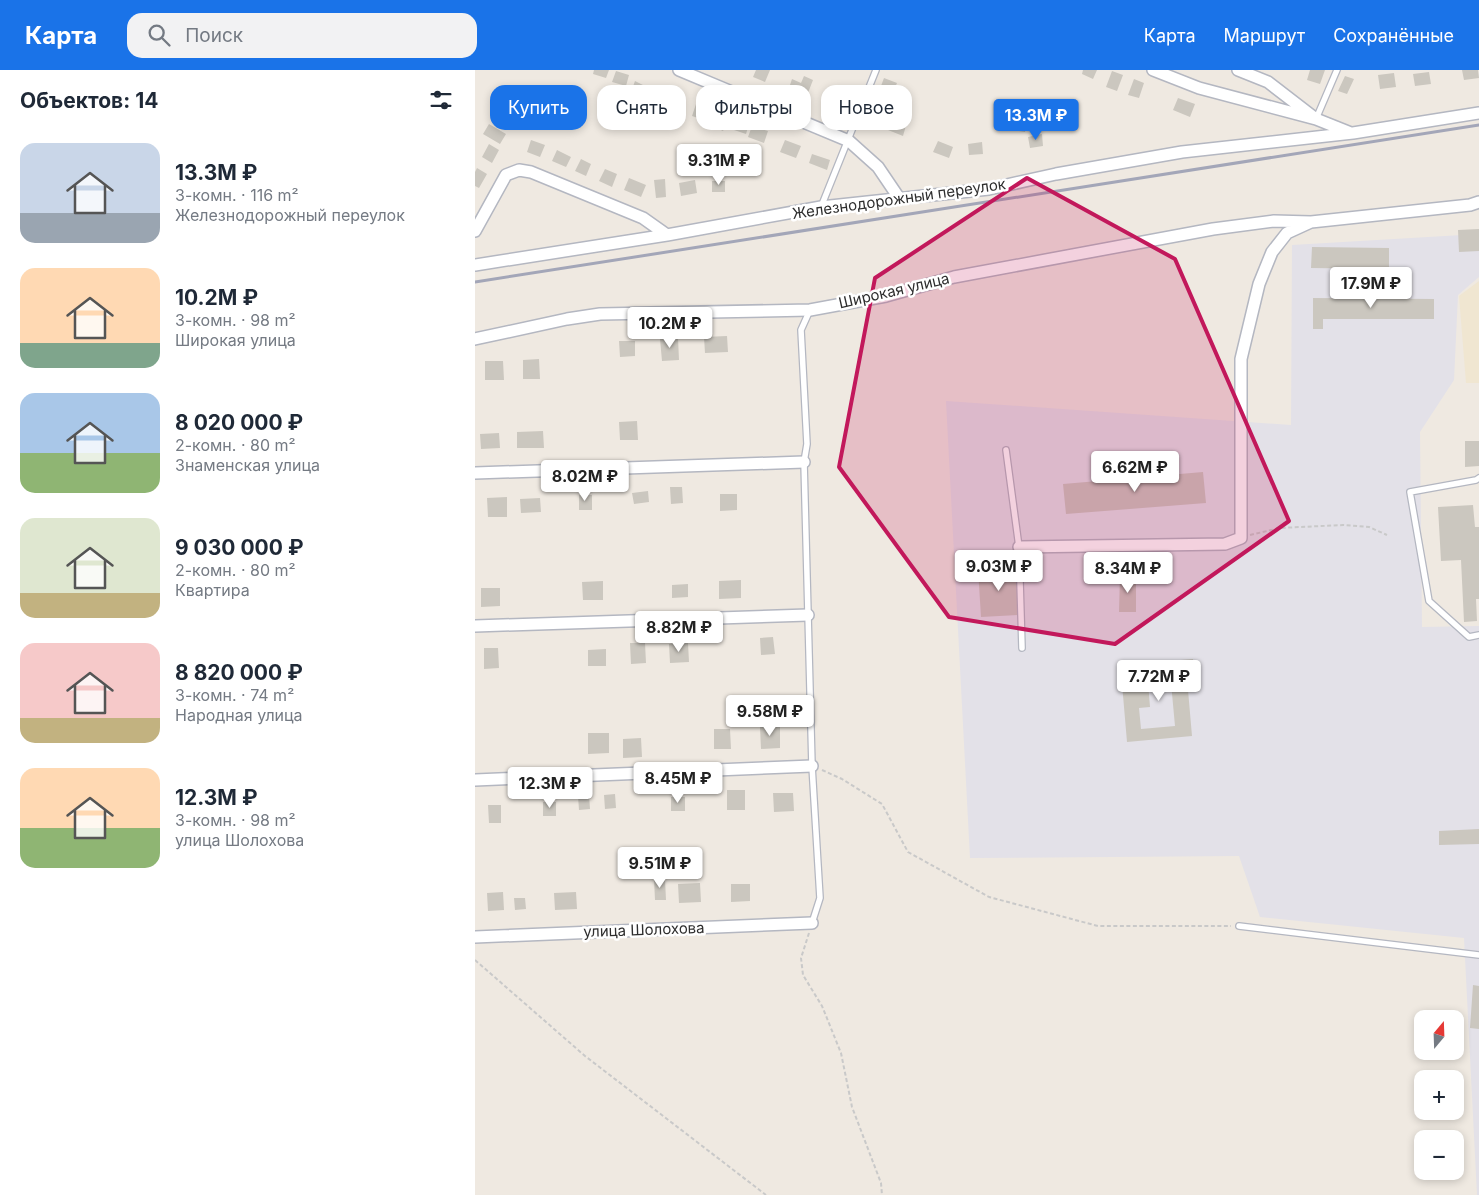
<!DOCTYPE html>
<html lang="ru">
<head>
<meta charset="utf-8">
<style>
  body { margin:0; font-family:Inter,sans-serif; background:#f2f2f3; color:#1f2937; height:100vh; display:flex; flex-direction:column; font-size:19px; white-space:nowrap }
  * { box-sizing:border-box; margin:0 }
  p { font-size:16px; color:#747a83 }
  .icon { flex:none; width:28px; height:28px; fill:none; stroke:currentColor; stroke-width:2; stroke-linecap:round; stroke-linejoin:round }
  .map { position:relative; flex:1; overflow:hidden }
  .sheet { display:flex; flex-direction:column; background:#fff; width:475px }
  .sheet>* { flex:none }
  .hud { position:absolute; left:15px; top:15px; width:475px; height:45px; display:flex; gap:10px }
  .needle { width:32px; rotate:19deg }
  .fabs { position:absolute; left:939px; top:940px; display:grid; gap:10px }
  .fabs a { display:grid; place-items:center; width:50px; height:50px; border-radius:10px; background:#fff; box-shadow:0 2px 8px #0003; font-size:25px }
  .price { position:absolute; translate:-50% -42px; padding:0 11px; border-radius:5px; background:#fff; color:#222; font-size:16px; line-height:32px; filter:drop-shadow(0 1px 2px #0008) }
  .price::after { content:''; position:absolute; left:50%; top:30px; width:15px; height:11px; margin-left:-8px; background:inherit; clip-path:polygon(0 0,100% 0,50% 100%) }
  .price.on { background:#1a73e8; color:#fff }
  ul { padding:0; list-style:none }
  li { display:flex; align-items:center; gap:15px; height:125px; padding:0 20px }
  li span { display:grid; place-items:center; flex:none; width:140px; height:100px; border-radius:15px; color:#555 }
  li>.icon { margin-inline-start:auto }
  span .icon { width:60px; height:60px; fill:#fffc; stroke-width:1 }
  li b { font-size:21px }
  h2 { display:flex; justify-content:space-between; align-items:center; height:60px; padding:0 20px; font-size:21px }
  .chip { padding:0 18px; border-radius:15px; background:#fff; box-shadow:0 2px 8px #0003; font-size:18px; line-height:45px }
  .chip.on { background:#1a73e8; color:#fff }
  header { display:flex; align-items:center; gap:30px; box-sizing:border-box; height:70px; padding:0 25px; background:#1a73e8; color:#fff }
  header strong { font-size:24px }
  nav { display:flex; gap:28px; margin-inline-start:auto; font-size:18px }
  .search { width:350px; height:45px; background:#f2f2f3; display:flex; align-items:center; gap:12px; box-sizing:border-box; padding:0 18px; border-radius:15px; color:#747a83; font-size:19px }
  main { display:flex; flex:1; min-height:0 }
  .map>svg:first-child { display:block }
</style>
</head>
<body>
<header>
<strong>Карта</strong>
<div class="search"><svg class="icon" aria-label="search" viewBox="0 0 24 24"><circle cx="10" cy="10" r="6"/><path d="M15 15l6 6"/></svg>Поиск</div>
<nav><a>Карта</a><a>Маршрут</a><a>Сохранённые</a></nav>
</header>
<main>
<section class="sheet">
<h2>Объектов: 14<svg class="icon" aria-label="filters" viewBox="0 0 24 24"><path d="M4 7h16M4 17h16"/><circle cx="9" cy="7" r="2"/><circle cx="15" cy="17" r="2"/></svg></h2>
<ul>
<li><span style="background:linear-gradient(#c9d6e8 70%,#9aa5b1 0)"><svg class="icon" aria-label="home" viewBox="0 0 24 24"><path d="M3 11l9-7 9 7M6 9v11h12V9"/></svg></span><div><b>13.3M ₽</b><p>3-комн. · 116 m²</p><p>Железнодорожный переулок</p></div></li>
<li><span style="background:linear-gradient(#ffd9b3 75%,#7fa58c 0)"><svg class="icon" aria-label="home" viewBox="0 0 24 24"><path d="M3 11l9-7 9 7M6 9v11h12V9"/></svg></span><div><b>10.2M ₽</b><p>3-комн. · 98 m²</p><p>Широкая улица</p></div></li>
<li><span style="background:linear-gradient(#a9c7e8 60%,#8fb573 0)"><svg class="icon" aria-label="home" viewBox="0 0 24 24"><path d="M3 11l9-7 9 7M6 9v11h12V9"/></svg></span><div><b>8 020 000 ₽</b><p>2-комн. · 80 m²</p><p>Знаменская улица</p></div></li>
<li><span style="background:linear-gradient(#dfe7d0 75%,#c2b280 0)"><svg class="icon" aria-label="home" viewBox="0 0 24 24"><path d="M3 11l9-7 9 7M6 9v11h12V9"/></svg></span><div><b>9 030 000 ₽</b><p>2-комн. · 80 m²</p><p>Квартира</p></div></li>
<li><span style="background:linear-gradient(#f6c9c9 75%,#c2b280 0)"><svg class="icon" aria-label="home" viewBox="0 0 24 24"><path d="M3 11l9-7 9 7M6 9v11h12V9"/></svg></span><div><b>8 820 000 ₽</b><p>3-комн. · 74 m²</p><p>Народная улица</p></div></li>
<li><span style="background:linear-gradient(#ffd9b3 60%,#8fb573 0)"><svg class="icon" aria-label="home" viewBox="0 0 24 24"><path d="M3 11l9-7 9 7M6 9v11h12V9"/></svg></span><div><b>12.3M ₽</b><p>3-комн. · 98 m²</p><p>улица Шолохова</p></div></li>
</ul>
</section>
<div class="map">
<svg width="1004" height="1125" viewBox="0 0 1004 1125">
  <rect width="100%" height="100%" fill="#efe9e1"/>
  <!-- industrial -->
  <path fill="#e3e1e8" d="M 1004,164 L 1004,207 L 983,225 L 979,310 L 945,362 L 947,557 L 1004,556 L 1004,1125 L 1002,1125 L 989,868 L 785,847 L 764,786 L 495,788 L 471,331 L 816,355 L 817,175 Z"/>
  <!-- education -->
  <path fill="#f0e6d1" d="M 1004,211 L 1004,313 L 991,313 L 984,226 Z"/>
  <!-- building -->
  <path fill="#cbc7bf" d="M 119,0 L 134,0 L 131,8 L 118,4 Z
    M 281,0 L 295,0 L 290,12 L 278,7 Z
    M 608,0 L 622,0 L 618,9 L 607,4 Z
    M 835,0 L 850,0 L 845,14 L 832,10 Z
    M 987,0 L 1003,0 L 1004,8 L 989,10 Z
    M 141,1 L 154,5 L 151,16 L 137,12 Z
    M 637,1 L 648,5 L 642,21 L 631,17 Z
    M 954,2 L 956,14 L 940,16 L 938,4 Z
    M 919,3 L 921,17 L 905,19 L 903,5 Z
    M 329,6 L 338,10 L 331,28 L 313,21 L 317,9 L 326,13 Z
    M 870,6 L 879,9 L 872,24 L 863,21 Z
    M 409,8 L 422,13 L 415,29 L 403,24 Z
    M 659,9 L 669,13 L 664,28 L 653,25 Z
    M 160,11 L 170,16 L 166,26 L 156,22 Z
    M 175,16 L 187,20 L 183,32 L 171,27 Z
    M 359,24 L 372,29 L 366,43 L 354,38 Z
    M 201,25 L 211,30 L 207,41 L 196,37 Z
    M 703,28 L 720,34 L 715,47 L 698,40 Z
    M 185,34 L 194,38 L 188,51 L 179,46 Z
    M 221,34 L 236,40 L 232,51 L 217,46 Z
    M 396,41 L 409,45 L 403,60 L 391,55 Z
    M 242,43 L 254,48 L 248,61 L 237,56 Z
    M 417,47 L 432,52 L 428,66 L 413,60 Z
    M 260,49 L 274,54 L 271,64 L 256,59 Z
    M 541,49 L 552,51 L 550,62 L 538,60 Z
    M 14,54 L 31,64 L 25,74 L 8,64 Z
    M 277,56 L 293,61 L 289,73 L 273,67 Z
    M 567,64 L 568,76 L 555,78 L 553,67 Z
    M 56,70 L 70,75 L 65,87 L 52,82 Z
    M 310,70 L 326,76 L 321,88 L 305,82 Z
    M 463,71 L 478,77 L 474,88 L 458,82 Z
    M 507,72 L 508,84 L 494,85 L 493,74 Z
    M 14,74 L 24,80 L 17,93 L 7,87 Z
    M 82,80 L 96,87 L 91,97 L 77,91 Z
    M 337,84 L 355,90 L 352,100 L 334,93 Z
    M 106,89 L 116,94 L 111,106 L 100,101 Z
    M 2,98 L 12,104 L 4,118 L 0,116 L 0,102 Z
    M 130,99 L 142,104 L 137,117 L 124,111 Z
    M 154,108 L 171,115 L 166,127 L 149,120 Z
    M 190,109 L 191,127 L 181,128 L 179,110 Z
    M 220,110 L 222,123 L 206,126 L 204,113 Z
    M 237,111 L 250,111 L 250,122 L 237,122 Z
    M 1004,159 L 1004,181 L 984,182 L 983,160 Z
    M 837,177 L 914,178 L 914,199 L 836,198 Z
    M 838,228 L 959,229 L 959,249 L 848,249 L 848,259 L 838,259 Z
    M 252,266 L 253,282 L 230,283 L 229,267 Z
    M 203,268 L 204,290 L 187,291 L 185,269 Z
    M 144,271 L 160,271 L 160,286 L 145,287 Z
    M 64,289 L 65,309 L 48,309 L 48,290 Z
    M 10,291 L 28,291 L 29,310 L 10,310 Z
    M 162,351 L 163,370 L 145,370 L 144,352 Z
    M 68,361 L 69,378 L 42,378 L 42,362 Z
    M 24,363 L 25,378 L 6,379 L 5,364 Z
    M 990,371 L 1004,371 L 1004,396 L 990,397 Z
    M 728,402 L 731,433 L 591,444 L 588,414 Z
    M 195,417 L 207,417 L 208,433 L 196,434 Z
    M 173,421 L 174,432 L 159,434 L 157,423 Z
    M 245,424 L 262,424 L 262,440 L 245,441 Z
    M 104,425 L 117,425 L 117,440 L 104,440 Z
    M 32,427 L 32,447 L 13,447 L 12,428 Z
    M 65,428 L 66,442 L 46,443 L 45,429 Z
    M 998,435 L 1000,457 L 1004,457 L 1004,529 L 1001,529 L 1002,551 L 989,552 L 986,490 L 966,491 L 963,437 Z
    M 541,497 L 544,545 L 506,547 L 503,499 Z
    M 645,505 L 661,506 L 661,542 L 644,542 Z
    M 266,510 L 266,528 L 244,529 L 244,511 Z
    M 128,511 L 128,530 L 108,530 L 107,512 Z
    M 213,514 L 213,527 L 197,528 L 197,515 Z
    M 6,518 L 25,518 L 25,536 L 6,537 Z
    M 298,567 L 300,584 L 286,585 L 285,568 Z
    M 155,573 L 170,573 L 171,593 L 156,594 Z
    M 213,573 L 214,592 L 195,593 L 194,574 Z
    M 9,578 L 23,578 L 24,598 L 9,599 Z
    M 131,579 L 131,596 L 113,596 L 113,580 Z
    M 718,589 L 721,619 L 713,620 L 717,666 L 652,672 L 646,602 L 672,600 L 675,637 L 664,638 L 666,659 L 700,656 L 694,591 Z
    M 305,656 L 305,678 L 286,679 L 285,657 Z
    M 239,659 L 255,659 L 256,679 L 239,679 Z
    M 113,663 L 134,663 L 134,683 L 113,684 Z
    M 166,668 L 167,687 L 148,688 L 148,669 Z
    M 252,720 L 270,720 L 270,740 L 252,740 Z
    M 298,723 L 318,723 L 319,741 L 299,742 Z
    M 140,724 L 141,738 L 130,739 L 129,725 Z
    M 114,725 L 115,739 L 104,740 L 103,726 Z
    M 196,727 L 210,727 L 210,741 L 196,741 Z
    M 68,732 L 81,732 L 81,746 L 68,746 Z
    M 13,735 L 26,735 L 26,753 L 14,753 Z
    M 1004,759 L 1004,774 L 964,775 L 964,761 Z
    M 179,809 L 190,809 L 191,830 L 180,830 Z
    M 225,813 L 226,832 L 204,833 L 203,814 Z
    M 256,814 L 275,814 L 275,831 L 256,832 Z
    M 28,822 L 29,840 L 13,841 L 12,823 Z
    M 101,822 L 102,839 L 80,840 L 79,823 Z
    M 39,828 L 50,828 L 51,839 L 40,840 Z
    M 998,915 L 1004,916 L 1004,959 L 995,958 Z"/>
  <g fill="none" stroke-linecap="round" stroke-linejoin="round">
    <defs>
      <path id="lane" d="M 841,49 L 862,0
        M 346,137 L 401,0
        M 335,240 L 326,260 L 332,374 L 329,392 L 337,696 L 345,828 L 337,853
        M 531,380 L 544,477 L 547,578
        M 1004,408 L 1001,410 L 935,422 L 954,531 L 994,567 L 1004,565
        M 764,856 L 1004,885"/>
      <path id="street" d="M 204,0 L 374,71 L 403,97 L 424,128
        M 678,0 L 724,18 L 841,49
        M 763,0 L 793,12 L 841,49 L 876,63
        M 0,161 L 31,105 L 44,100 L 56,102 L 168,148 L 192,165
        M 0,195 L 192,165 L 346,137 L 514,119 L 581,104 L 707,82 L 878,63 L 1004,43
        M 0,269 L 92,249 L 125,244 L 335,240 L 411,226 L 479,207 L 738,159 L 799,151 L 836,152
        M 0,403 L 329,392
        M 544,477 L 750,474 L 766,468 L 766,289 L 784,214 L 797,182 L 812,163 L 836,152 L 995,135 L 1004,132
        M 0,556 L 333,545
        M 0,710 L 337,696
        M 0,867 L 337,853"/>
    </defs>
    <!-- lane casing -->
    <use href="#lane" stroke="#b4b7c1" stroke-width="8"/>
    <!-- street casing -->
    <use href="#street" stroke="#b4b7c1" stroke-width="14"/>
    <!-- path -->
    <path stroke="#c9c9c9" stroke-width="2" stroke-dasharray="4 2.5" stroke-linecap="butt" d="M 775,465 L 805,458 L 868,455 L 894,457 L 912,465
      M 347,700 L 367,709 L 407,734 L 433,782 L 514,827 L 623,856 L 756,856
      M 334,863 L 326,888 L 328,905 L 347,936 L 366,983 L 377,1037 L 406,1113 L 407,1125
      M 0,890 L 110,986 L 291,1125"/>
    <!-- lane -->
    <use href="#lane" stroke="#fff" stroke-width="5.5"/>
    <!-- street -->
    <use href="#street" stroke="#fff" stroke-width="11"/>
    <!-- rail -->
    <path stroke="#a3a6b8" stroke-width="3" d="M 0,212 L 1004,55"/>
  </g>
  <!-- marked area -->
  <path fill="#c2185b" fill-opacity="0.2" stroke="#c2185b" stroke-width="4" stroke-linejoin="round" d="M 552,108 L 700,189 L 814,451 L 640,574 L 474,547 L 364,397 L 400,208 Z"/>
  <g text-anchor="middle" stroke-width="5" stroke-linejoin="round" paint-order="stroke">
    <!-- street labels -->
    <g font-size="15" fill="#2e2e2e" stroke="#fff">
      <text transform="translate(424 129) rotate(-8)" y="5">Железнодорожный переулок</text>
      <text transform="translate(419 221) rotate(-13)" y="5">Широкая улица</text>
      <text transform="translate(169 860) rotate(-2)" y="5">улица Шолохова</text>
    </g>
  </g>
</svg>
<div class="fabs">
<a><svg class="needle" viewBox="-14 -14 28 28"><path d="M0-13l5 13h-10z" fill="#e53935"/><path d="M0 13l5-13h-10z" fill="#747a83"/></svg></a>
<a>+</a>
<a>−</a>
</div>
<b class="price on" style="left:561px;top:71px">13.3M ₽</b>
<b class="price" style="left:244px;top:116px">9.31M ₽</b>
<b class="price" style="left:896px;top:239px">17.9M ₽</b>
<b class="price" style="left:195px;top:279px">10.2M ₽</b>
<b class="price" style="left:660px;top:423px">6.62M ₽</b>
<b class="price" style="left:110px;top:432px">8.02M ₽</b>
<b class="price" style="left:524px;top:522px">9.03M ₽</b>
<b class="price" style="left:653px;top:524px">8.34M ₽</b>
<b class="price" style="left:204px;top:583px">8.82M ₽</b>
<b class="price" style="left:684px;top:632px">7.72M ₽</b>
<b class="price" style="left:295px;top:667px">9.58M ₽</b>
<b class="price" style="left:203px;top:734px">8.45M ₽</b>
<b class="price" style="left:75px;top:739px">12.3M ₽</b>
<b class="price" style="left:185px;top:819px">9.51M ₽</b>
<div class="hud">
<a class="chip on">Купить</a>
<a class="chip">Снять</a>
<a class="chip">Фильтры</a>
<a class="chip">Новое</a>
</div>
</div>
</main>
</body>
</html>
